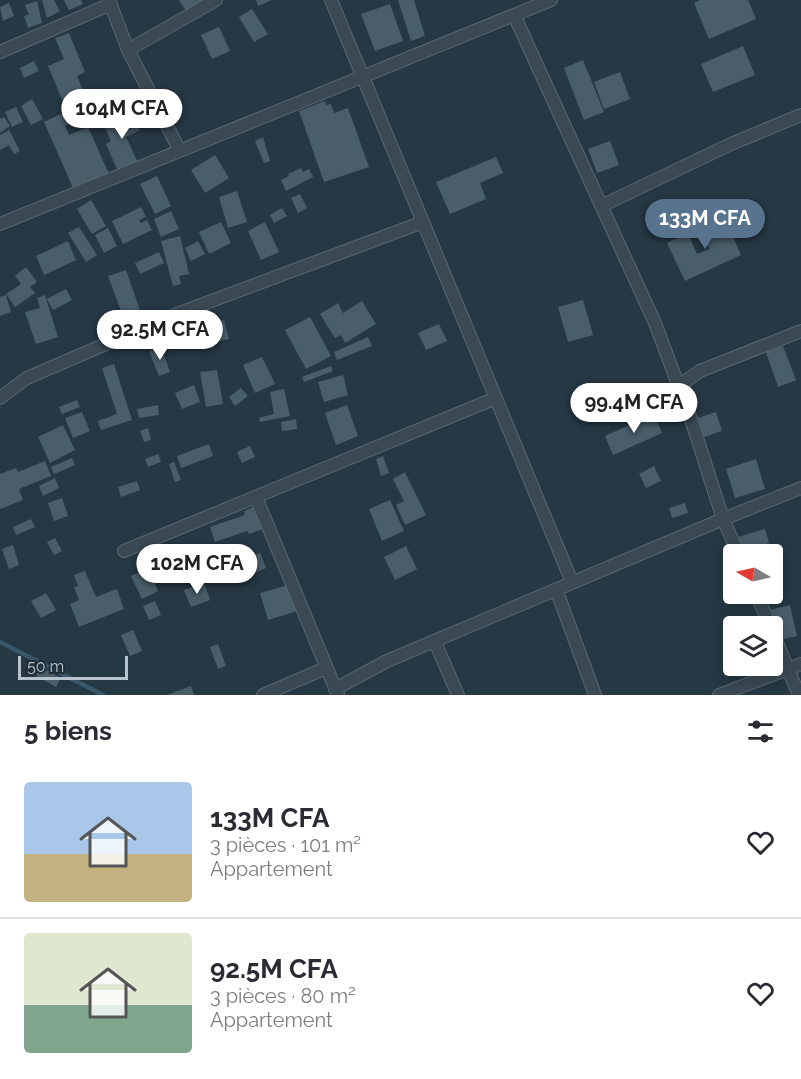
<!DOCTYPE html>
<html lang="fr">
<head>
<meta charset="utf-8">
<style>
  body { margin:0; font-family:Raleway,sans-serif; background:#f7f7f7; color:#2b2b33; height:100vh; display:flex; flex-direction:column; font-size:22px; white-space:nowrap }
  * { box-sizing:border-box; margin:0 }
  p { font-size:20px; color:#7c7c81 }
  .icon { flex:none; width:33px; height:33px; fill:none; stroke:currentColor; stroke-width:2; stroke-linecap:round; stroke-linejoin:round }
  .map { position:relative; height:695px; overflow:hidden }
  .sheet { display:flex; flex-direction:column; background:#fff; flex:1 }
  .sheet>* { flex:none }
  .needle { width:39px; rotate:279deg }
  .tools { position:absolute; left:723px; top:544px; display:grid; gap:12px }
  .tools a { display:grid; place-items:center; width:60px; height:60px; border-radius:6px; background:#fff; box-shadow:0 3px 15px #0003; font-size:30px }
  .scale { position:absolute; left:18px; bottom:15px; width:110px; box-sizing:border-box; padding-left:6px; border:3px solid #b8c4cd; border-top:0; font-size:16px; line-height:21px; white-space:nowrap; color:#b8c4cd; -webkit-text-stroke:4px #1f2e39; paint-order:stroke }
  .price { position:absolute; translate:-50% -51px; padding:0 14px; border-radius:21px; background:#fff; color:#222; font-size:20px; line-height:39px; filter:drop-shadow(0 2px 3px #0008) }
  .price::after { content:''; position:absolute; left:50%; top:36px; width:18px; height:14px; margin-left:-9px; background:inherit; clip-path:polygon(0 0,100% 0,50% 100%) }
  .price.selected { background:#57738e; color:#fff }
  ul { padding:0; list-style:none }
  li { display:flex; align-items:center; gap:18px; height:150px; padding:0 24px }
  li+li { border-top:2px solid #e1e1e2 }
  li span { display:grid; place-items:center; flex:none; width:168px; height:120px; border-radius:6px; color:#555 }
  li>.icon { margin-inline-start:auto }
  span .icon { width:72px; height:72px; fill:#fffc; stroke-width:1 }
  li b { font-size:26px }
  h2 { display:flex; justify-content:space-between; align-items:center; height:72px; padding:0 24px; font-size:26px }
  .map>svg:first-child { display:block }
</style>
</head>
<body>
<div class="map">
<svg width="801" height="695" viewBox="0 0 801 695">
  <rect width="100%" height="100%" fill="#263844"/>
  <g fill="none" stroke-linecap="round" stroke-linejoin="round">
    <!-- stream -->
    <path stroke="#38576c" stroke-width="4.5" d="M 0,642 L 103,695"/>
  </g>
  <!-- building -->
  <path fill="#4a5e6a" d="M 42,0 L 54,0 L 60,11 L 47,18 Z
    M 64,0 L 81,0 L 83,4 L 69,10 Z
    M 179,0 L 202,0 L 204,3 L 188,14 Z
    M 256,0 L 272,0 L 258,6 Z
    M 398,0 L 414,0 L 425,36 L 411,41 Z
    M 700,0 L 748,0 L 756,19 L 709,39 L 694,3 Z
    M 37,1 L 42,23 L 28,28 L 24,16 L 29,15 L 25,5 Z
    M 9,3 L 14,16 L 3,21 L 0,7 Z
    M 390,4 L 403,41 L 375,51 L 361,14 Z
    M 252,9 L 268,34 L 254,42 L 239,17 Z
    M 219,27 L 230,51 L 212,59 L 201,35 Z
    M 69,33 L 85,72 L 77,76 L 87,100 L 66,109 L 48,66 L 64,59 L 55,38 Z
    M 743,46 L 755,75 L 713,92 L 701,64 Z
    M 583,60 L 604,112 L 584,120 L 564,68 Z
    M 34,61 L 39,71 L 24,78 L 20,68 Z
    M 620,72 L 630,99 L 604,109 L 594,82 Z
    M 32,99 L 43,119 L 31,125 L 21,106 Z
    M 325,101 L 326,105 L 331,104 L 334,113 L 348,108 L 369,167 L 324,182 L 299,111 Z
    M 16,107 L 23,122 L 12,127 L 5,112 Z
    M 129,108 L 140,130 L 126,137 L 139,165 L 119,174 L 106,144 L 111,141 L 102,121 Z
    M 69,110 L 74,122 L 65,126 L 69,135 L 88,127 L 109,174 L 74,190 L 44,122 Z
    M 4,117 L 10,126 L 0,133 L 0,119 Z
    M 9,130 L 20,151 L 14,154 L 9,145 L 0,150 L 0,135 Z
    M 263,137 L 270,161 L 264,163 L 255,141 Z
    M 610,141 L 619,165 L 597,173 L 588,149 Z
    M 215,155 L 229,178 L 205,193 L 191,170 Z
    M 496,157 L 503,173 L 480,183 L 486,199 L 450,214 L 436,182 Z
    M 301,168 L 303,172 L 309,169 L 313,177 L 286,191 L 281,180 L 289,176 L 288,174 Z
    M 157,176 L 171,206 L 155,214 L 140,184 Z
    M 237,191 L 247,222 L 228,228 L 219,197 Z
    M 300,194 L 307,208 L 298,213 L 291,198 Z
    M 91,200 L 106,226 L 92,234 L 77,209 Z
    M 141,207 L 146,217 L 139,220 L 141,223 L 147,220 L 152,230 L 123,244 L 112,221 Z
    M 282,208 L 287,216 L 274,223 L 270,215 Z
    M 171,211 L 179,229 L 161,237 L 154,219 Z
    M 724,216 L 741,255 L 685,281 L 667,243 L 688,233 L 697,254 L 709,249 L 699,228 Z
    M 221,222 L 231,243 L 209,254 L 199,232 Z
    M 265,222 L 279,252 L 261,260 L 248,231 Z
    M 79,227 L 97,255 L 86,262 L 68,233 Z
    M 108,228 L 117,246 L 104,253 L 95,235 Z
    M 180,236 L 189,274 L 179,276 L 181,284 L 173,286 L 161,241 Z
    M 68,241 L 76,260 L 44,275 L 36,256 Z
    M 198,241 L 205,254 L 191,261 L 185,248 Z
    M 159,252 L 164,263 L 140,274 L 135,263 Z
    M 26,267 L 37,282 L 30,287 L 35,293 L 15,307 L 6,294 L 21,284 L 15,276 Z
    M 126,270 L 140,310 L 123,316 L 108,276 Z
    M 66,289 L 72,300 L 53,310 L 47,299 Z
    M 6,295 L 11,312 L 0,316 L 0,297 Z
    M 45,295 L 58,337 L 36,344 L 25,312 L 40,308 L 37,298 Z
    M 583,300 L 593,335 L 568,342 L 558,307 Z
    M 362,301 L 376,324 L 345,343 L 341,335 L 335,338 L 320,314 L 338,303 L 343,313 Z
    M 310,317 L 331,356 L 306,369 L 285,330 Z
    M 224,320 L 229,339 L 215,342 L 210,324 Z
    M 439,324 L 447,341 L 426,350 L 418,333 Z
    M 368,337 L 372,346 L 337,360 L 334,352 Z
    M 783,346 L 796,380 L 778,387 L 766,352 Z
    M 161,347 L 170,372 L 159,376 L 149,351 Z
    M 262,357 L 275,384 L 255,393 L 243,365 Z
    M 114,364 L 132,420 L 101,430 L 98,421 L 117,414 L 102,368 Z
    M 331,366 L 333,371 L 304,382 L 302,377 Z
    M 217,370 L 223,404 L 206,407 L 200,372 Z
    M 343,375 L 348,395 L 324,402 L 318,382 Z
    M 194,385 L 200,402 L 182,409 L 175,393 Z
    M 241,388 L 248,396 L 235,406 L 229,397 Z
    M 284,389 L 290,416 L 260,422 L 259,418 L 274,414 L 270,392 Z
    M 77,400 L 80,407 L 62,414 L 59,407 Z
    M 158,405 L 159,415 L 139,418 L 137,409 Z
    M 347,405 L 358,436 L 336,445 L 325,413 Z
    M 82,412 L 90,431 L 73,438 L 65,418 Z
    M 716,412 L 722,431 L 704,437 L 698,418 Z
    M 654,414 L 662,433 L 613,455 L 605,436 Z
    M 296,419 L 297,429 L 282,431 L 281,422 Z
    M 63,425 L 75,450 L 50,463 L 38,437 Z
    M 148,428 L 151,440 L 144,442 L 140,431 Z
    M 209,444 L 213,456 L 181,468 L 177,456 Z
    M 250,446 L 255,457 L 242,463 L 237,452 Z
    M 158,454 L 161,462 L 148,467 L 145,459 Z
    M 383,456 L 389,473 L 381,476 L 376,459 Z
    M 72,458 L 75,465 L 54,474 L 51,467 Z
    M 756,459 L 765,489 L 735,498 L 726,469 Z
    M 45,461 L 51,476 L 19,489 L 23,500 L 0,509 L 0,474 L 16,468 L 18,472 Z
    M 174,462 L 181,480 L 175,482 L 169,464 Z
    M 654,466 L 661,481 L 646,488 L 639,474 Z
    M 405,472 L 426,515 L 405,525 L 396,505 L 404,501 L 393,479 Z
    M 55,478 L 59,488 L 43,496 L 39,486 Z
    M 137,481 L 140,490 L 121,497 L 118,487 Z
    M 62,498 L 68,516 L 54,521 L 48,503 Z
    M 390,500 L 404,531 L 382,541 L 369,509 Z
    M 685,503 L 688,513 L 672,518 L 669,508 Z
    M 256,506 L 263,529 L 249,534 L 247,531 L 215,542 L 210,527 L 245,515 L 244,511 Z
    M 31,519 L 35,527 L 16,535 L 13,527 Z
    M 765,529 L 769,543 L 742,551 L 738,537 Z
    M 55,538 L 62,551 L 54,555 L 47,542 Z
    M 13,545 L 19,565 L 9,569 L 2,549 Z
    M 406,546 L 417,569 L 395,580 L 384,557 Z
    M 164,549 L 172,574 L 156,579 L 148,555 Z
    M 260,553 L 266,568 L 241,579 L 235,564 Z
    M 148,568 L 158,591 L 142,599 L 131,576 Z
    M 85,571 L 96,597 L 117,589 L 124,609 L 79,627 L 70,604 L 79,600 L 74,587 L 78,586 L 74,575 Z
    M 204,583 L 210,600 L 191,607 L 184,590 Z
    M 289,585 L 297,611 L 268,620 L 260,593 Z
    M 46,593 L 56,610 L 41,618 L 31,601 Z
    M 155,601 L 161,615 L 149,620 L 143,606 Z
    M 790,605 L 797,636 L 772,642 L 765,611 Z
    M 133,630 L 142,651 L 130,656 L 121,635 Z
    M 218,644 L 226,666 L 218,669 L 210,647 Z
    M 41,667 L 61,678 L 56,687 L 36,676 Z
    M 191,686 L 194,695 L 167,695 Z"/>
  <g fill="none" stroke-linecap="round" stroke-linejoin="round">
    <defs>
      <path id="street" d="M 109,0 L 128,50 L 180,151
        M 331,0 L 572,582
        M 514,15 L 655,323 L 691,419 L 723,519 L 739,555
        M 128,50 L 216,0
        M 0,52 L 111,4
        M 601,206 L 731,144 L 801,115
        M 0,224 L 551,0
        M 679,389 L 687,380 L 700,371 L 801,331
        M 0,398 L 27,378 L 166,318 L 423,222
        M 256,497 L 338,695
        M 124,551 L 496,398
        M 556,589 L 595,695
        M 756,594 L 771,627
        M 772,631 L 799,695
        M 435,642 L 458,695
        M 335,689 L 387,661 L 723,519 L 801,488
        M 263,695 L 326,668
        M 719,695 L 801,664"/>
    </defs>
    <!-- street casing -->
    <use href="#street" stroke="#596771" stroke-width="14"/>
    <!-- street -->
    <use href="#street" stroke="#3a4954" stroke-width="12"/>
  </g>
</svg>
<div class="tools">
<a><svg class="needle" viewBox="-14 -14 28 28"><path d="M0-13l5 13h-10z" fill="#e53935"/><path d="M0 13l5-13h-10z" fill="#7c7c81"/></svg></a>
<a><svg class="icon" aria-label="layers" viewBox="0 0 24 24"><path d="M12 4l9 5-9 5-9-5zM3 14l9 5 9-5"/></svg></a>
</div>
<div class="scale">50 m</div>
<b class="price" style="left:122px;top:140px">104M CFA</b>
<b class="price selected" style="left:705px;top:250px">133M CFA</b>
<b class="price" style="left:160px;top:361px">92.5M CFA</b>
<b class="price" style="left:634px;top:434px">99.4M CFA</b>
<b class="price" style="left:197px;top:595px">102M CFA</b>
</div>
<section class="sheet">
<h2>5 biens<svg class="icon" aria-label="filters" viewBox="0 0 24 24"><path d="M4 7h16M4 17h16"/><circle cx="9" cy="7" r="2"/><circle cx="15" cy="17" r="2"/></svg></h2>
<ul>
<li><span style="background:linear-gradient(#a9c7e8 60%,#c2b280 0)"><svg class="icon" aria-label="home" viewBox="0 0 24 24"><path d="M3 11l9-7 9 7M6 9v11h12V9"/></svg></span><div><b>133M CFA</b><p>3 pièces · 101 m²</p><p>Appartement</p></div><svg class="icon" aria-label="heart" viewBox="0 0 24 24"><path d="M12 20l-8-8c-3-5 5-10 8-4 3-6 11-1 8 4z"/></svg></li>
<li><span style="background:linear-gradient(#dfe7d0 60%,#7fa58c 0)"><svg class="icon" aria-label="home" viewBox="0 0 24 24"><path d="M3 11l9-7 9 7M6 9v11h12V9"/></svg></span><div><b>92.5M CFA</b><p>3 pièces · 80 m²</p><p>Appartement</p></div><svg class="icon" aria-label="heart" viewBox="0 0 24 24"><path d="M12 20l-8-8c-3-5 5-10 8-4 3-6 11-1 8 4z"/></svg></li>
</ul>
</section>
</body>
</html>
